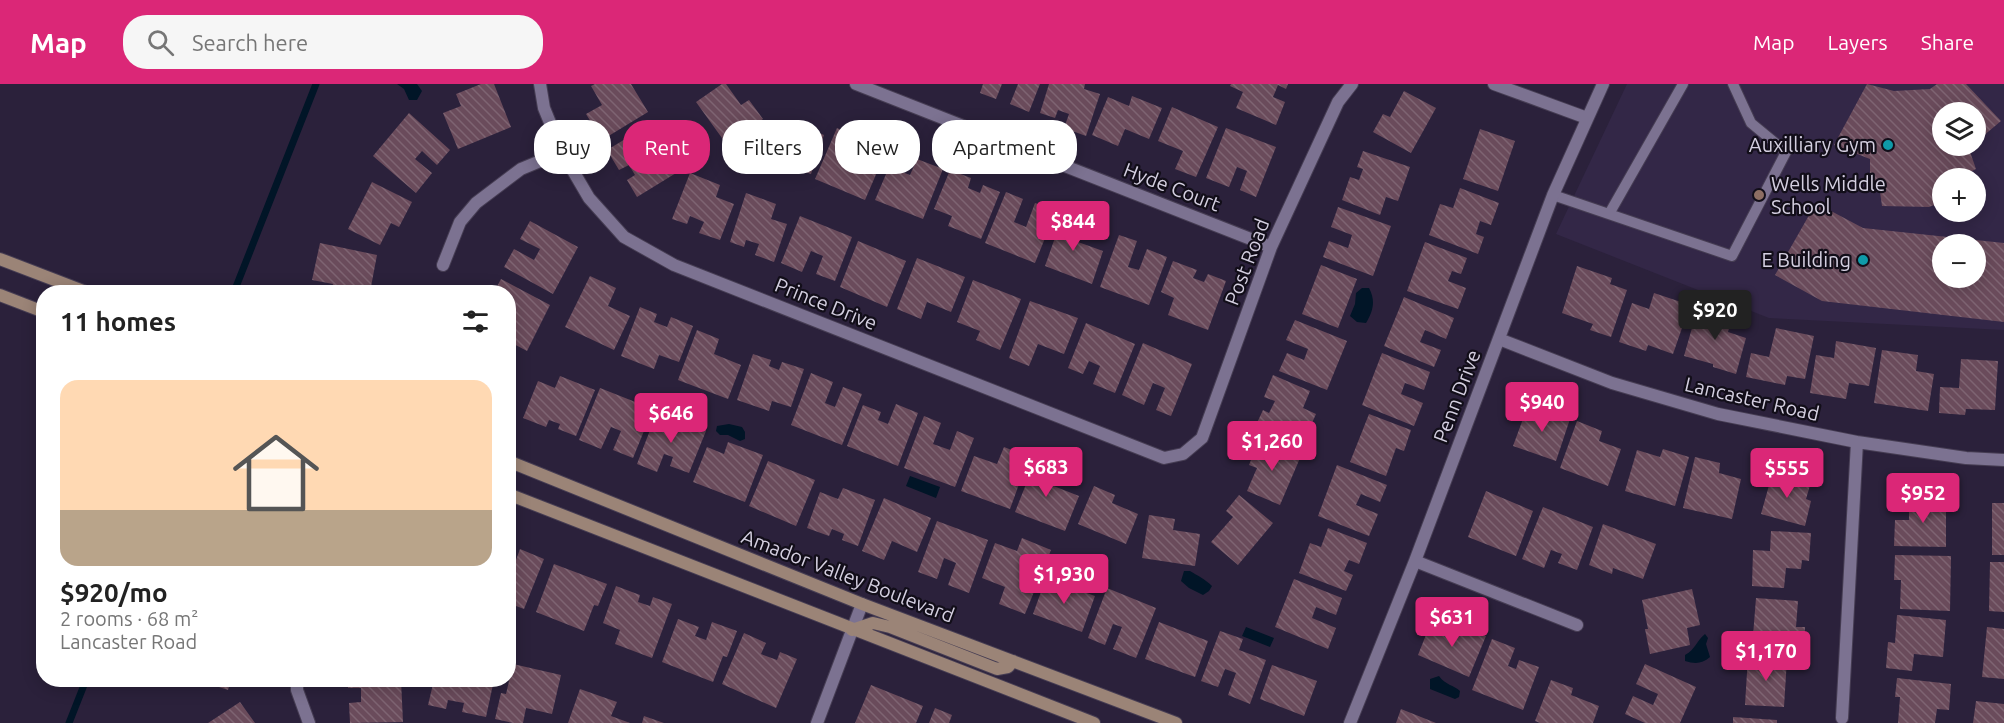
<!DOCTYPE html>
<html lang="en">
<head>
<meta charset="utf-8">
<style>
  body { margin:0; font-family:Ubuntu,sans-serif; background:#f6f6f6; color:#222; height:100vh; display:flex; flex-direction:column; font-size:22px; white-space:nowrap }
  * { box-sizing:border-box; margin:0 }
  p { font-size:20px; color:#767676 }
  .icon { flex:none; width:33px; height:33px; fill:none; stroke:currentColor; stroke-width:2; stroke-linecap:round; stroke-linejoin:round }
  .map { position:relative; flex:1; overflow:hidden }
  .details { position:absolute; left:36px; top:201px; width:480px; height:402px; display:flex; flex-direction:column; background:#fff; border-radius:24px; box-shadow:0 3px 15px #0003 }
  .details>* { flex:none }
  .top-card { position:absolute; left:534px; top:36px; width:570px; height:54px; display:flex; gap:12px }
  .buttons { position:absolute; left:1932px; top:18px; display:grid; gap:12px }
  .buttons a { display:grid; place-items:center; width:54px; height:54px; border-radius:50%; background:#fff; box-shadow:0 3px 15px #0003; font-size:30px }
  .price { position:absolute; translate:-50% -51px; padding:0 14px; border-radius:6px; background:#db2777; color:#fff; font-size:20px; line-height:39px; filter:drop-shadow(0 2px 3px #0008) }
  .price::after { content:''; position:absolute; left:50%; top:36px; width:18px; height:14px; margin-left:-9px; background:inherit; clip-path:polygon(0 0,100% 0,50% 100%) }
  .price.on { background:#222; color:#fff }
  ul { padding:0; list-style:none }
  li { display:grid; align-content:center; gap:12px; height:318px; padding:0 24px }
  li+li { border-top:2px solid #e0e0e0 }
  li span { display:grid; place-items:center; height:186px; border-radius:18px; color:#555 }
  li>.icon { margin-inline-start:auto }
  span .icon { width:108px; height:108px; fill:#fffc; stroke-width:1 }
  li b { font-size:26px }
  h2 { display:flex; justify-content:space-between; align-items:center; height:72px; padding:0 24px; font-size:26px }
  .pill { padding:0 21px; border-radius:24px; background:#fff; box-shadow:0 3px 15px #0003; font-size:21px; line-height:54px }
  .pill.on { background:#db2777; color:#fff }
  header { display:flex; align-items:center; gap:36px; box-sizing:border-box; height:84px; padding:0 30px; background:#db2777; color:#fff }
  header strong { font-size:28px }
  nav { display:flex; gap:33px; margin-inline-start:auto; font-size:21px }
  .search { width:420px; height:54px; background:#f6f6f6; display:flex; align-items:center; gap:15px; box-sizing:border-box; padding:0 21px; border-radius:24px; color:#767676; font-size:22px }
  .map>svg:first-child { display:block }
</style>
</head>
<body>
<header>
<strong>Map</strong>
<div class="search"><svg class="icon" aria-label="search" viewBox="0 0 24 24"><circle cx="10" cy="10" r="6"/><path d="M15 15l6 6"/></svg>Search here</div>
<nav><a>Map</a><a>Layers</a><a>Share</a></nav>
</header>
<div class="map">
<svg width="2004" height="639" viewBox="0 0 2004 639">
  <defs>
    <pattern id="building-back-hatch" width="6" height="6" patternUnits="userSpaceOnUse" patternTransform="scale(1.5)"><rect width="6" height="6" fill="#6a4b5b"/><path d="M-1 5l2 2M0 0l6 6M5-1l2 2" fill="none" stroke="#7e6472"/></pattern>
  </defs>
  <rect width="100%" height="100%" fill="#2b213b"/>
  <!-- built -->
  <path fill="#332747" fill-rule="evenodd" d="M 1627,0 L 2004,0 L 2004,246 L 1769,234 L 1556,150 ZM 1942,28 L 1976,28 L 1976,62 L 1942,62 ZM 1942,94 L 1976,94 L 1976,128 L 1942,128 ZM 1942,160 L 1976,160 L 1976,194 L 1942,194 Z"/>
  <!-- water -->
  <path fill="#011527" d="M 397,0 L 417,0 L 422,7 L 417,16 L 409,16 L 404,5 Z
    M 1362,204 L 1369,204 C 1376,217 1373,227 1366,239 L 1357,238 L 1350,232 L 1355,220 L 1356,209 Z
    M 729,340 L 742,343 L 745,348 L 745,355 L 740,357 L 728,351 L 720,351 L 716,347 L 717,342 Z
    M 910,392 L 940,403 L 936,414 L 906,402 Z
    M 1184,487 L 1190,487 C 1198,492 1205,495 1212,502 L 1209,507 L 1203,511 L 1189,504 L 1181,497 Z
    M 1246,543 L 1274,554 L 1270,563 L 1242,552 Z
    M 1705,550 L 1708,554 L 1706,560 L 1710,573 C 1702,580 1695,580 1685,577 L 1685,571 C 1696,565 1696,557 1705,550 Z
    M 1439,592 C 1445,601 1454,601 1460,607 L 1459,613 L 1455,615 L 1430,605 L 1430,595 Z"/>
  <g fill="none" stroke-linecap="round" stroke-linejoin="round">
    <!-- stream -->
    <path stroke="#011527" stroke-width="7" d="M 234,208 L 316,0
      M 69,639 L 86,596"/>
  </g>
  <!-- building -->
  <path fill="url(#building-back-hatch)" fill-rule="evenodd" d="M 481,0 L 494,0 L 511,43 L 458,65 L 443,29 L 461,22 L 456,10 Z
    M 595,0 L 631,0 L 648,28 L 602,56 L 586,30 L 602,21 L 591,2 Z
    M 722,0 L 726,0 L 741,21 L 749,16 L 763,35 L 727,61 L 696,18 Z
    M 983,0 L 1002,0 L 996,15 L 980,9 Z
    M 1018,0 L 1040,0 L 1029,28 L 1010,20 Z
    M 1049,0 L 1085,0 L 1084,5 L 1100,10 L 1086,52 L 1064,44 L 1069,30 L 1058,26 L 1055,34 L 1040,29 Z
    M 1231,0 L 1288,0 L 1286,5 L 1278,1 L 1273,13 L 1285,18 L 1276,41 L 1236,24 L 1243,8 L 1230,2 Z
    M 1867,0 L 1894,7 L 1930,5 L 1937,0 L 1966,0 L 2001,37 L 1976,58 L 1976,28 L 1942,28 L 1942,62 L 1968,62 L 1976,85 L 1964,91 L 1967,94 L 1942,94 L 1942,118 L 1929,123 L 1882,122 L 1879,101 L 1870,98 L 1870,75 L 1834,61 Z
    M 1404,7 L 1436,24 L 1411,69 L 1373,48 L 1383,30 L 1390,33 Z
    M 1132,12 L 1162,24 L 1149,55 L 1125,45 L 1118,62 L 1092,51 L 1108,13 L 1129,22 Z
    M 1172,23 L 1218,43 L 1196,93 L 1175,85 L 1183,67 L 1158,57 Z
    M 409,29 L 450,66 L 437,81 L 422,67 L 415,75 L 432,89 L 416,109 L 373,72 Z
    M 775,40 L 802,49 L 804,43 L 824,51 L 811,90 L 763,73 Z
    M 837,44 L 857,53 L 849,73 L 861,78 L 870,58 L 887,65 L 865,116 L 815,95 Z
    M 1226,44 L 1276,63 L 1256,113 L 1240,106 L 1247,87 L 1237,83 L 1229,103 L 1206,94 Z
    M 642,45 L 652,62 L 663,55 L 681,86 L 637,113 L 627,96 L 635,91 L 629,81 L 619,86 L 607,66 Z
    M 1480,45 L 1515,57 L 1498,107 L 1463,95 Z
    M 1363,67 L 1410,83 L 1398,117 L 1386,113 L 1380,131 L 1342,116 L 1350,93 L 1359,96 L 1363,85 L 1357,83 Z
    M 917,75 L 943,85 L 923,135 L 875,116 L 889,83 L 910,91 Z
    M 950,86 L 971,94 L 968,104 L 980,109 L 983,101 L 1000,108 L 981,155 L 948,142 L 952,132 L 934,125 Z
    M 690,89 L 720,101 L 716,113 L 734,120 L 720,156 L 699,149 L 704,138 L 690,132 L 687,140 L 672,135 Z
    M 372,98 L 412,118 L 399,143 L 391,139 L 380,161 L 348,145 Z
    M 1460,104 L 1499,119 L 1491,141 L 1480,137 L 1476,150 L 1484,153 L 1478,170 L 1429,151 L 1440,120 L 1453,124 Z
    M 1006,108 L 1023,115 L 1014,138 L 1026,143 L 1035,119 L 1056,127 L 1035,179 L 985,159 Z
    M 746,109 L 776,120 L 771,135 L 787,140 L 774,178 L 755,171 L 759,160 L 746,156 L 744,163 L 730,158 Z
    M 1816,119 L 1863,144 L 2004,159 L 2004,238 L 1822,217 L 1775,191 ZM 1942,160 L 1976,160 L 1976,194 L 1942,194 Z
    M 1338,123 L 1391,142 L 1373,192 L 1323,173 L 1329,157 L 1348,164 L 1352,151 L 1331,143 Z
    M 1063,131 L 1085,139 L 1078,158 L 1103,167 L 1092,200 L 1045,182 Z
    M 800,132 L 852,153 L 835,197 L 816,190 L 823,172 L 811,167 L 802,188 L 781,179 Z
    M 530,137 L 578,163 L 553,210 L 504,183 L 514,165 L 534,176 L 540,165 L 520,155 Z
    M 1119,151 L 1137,157 L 1128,183 L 1139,186 L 1147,165 L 1167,173 L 1149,221 L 1100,203 Z
    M 858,157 L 906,177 L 887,223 L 840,203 Z
    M 1425,158 L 1467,174 L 1461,190 L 1452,187 L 1448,197 L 1466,204 L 1458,225 L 1407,207 Z
    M 320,159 L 377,171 L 370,208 L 331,208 L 333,200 L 312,196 Z
    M 917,174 L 965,193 L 951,228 L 927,218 L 921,235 L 897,225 Z
    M 1173,177 L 1197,186 L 1193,194 L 1204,198 L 1208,190 L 1226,197 L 1208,246 L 1168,231 L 1174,214 L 1161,208 Z
    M 1321,181 L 1357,195 L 1338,244 L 1302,230 Z
    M 1577,182 L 1612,194 L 1610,200 L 1627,206 L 1611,253 L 1590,246 L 1593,240 L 1562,229 Z
    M 590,192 L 616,204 L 608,222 L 630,232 L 614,266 L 565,243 Z
    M 501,195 L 550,221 L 527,267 L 508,257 L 508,208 L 494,208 Z
    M 973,196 L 1021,215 L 1000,266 L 976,256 L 980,247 L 957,238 Z
    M 1654,209 L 1690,221 L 1673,270 L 1648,261 L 1646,267 L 1619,258 L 1632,219 L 1649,225 Z
    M 1404,213 L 1454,234 L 1446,255 L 1425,246 L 1420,258 L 1441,266 L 1434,283 L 1384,262 Z
    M 1030,217 L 1078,234 L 1064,270 L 1038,260 L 1029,282 L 1009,274 Z
    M 640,223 L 657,230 L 654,238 L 667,243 L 671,233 L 693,242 L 679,278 L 659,271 L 654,285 L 621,272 Z
    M 1698,223 L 1732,233 L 1728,248 L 1746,254 L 1736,290 L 1713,283 L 1713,280 L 1684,272 Z
    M 1295,236 L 1347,257 L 1327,306 L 1279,287 L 1287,269 L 1304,276 L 1308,265 L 1286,256 Z
    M 1086,239 L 1135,260 L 1115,309 L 1093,300 L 1100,282 L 1089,277 L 1083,290 L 1068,284 Z
    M 1776,244 L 1814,252 L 1805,295 L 1787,292 L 1785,301 L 1746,293 L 1751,269 L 1769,273 Z
    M 697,246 L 719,255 L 714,270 L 741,281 L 728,315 L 678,296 Z
    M 1836,257 L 1876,264 L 1869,302 L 1849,299 L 1846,315 L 1810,309 L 1816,271 L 1834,274 Z
    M 1143,259 L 1192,280 L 1171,332 L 1156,326 L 1165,304 L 1153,299 L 1144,321 L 1122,311 Z
    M 1882,266 L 1918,271 L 1916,287 L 1934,290 L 1928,327 L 1874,319 Z
    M 1382,269 L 1430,288 L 1424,306 L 1405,299 L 1401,310 L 1423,319 L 1414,342 L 1362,321 Z
    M 753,270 L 771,276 L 769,282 L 779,286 L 782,278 L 804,285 L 791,323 L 772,317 L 769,327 L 737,316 Z
    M 1961,275 L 1998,277 L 1995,326 L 1966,325 L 1965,331 L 1939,329 L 1940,303 L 1959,304 Z
    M 811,289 L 833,298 L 825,319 L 835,323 L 843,303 L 862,310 L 842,361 L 791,341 Z
    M 1273,291 L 1310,307 L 1303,324 L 1316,330 L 1302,361 L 1256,341 L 1263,326 L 1269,329 L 1275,317 L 1264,313 Z
    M 560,292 L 595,306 L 576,352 L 558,345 L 560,340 L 549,336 L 546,343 L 523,334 L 538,297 L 555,304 Z
    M 600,304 L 653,325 L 633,374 L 613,366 L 621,347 L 611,343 L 601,365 L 579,356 Z
    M 896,320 L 918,329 L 898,382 L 847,362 L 863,321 L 881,328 L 878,336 L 888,340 Z
    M 1527,324 L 1544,330 L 1546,326 L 1570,335 L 1556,377 L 1513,362 Z
    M 657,328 L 706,347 L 689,389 L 670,382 L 673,373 L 664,370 L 657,388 L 637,380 Z
    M 1369,330 L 1411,346 L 1404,367 L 1396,364 L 1386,392 L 1350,378 Z
    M 924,332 L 941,339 L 933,360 L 950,366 L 957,347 L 974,354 L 955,403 L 904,384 Z
    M 1577,337 L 1602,347 L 1599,357 L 1621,365 L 1608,402 L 1560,384 Z
    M 1259,356 L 1300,374 L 1280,421 L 1247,407 L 1257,384 L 1249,381 Z
    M 728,358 L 763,371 L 745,418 L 693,398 L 707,363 L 724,370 Z
    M 1004,363 L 1029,373 L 1010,425 L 961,407 L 974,372 L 997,380 Z
    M 1663,365 L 1689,373 L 1675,422 L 1625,407 L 1637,366 L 1660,373 Z
    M 1695,373 L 1720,379 L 1719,389 L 1741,395 L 1732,435 L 1683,424 Z
    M 1036,375 L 1058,384 L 1051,401 L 1079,412 L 1065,447 L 1015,428 Z
    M 768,377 L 815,396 L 796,442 L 749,422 Z
    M 1337,381 L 1387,401 L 1380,418 L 1361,410 L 1356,421 L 1378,430 L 1369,452 L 1318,432 Z
    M 1773,387 L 1811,398 L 1806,415 L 1811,417 L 1805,442 L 1761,430 Z
    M 1094,402 L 1115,411 L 1112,419 L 1138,430 L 1126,460 L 1078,440 Z
    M 843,404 L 875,416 L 858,462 L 842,456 L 844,450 L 832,445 L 829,452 L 807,444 L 820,408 L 838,415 Z
    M 1486,407 L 1533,427 L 1516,472 L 1468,453 Z
    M 1239,411 L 1273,439 L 1238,481 L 1211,458 L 1233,433 L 1226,427 Z
    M 1909,412 L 1946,413 L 1946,463 L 1894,462 L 1895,436 L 1909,436 Z
    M 884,414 L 931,434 L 917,468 L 892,457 L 884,476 L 862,467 Z
    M 1992,419 L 2004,419 L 2004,471 L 1992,471 Z
    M 1543,423 L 1593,443 L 1577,486 L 1558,479 L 1562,470 L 1551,466 L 1544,484 L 1522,475 Z
    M 1149,431 L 1175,435 L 1173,446 L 1200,450 L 1195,482 L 1142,474 Z
    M 937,437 L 988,456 L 969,509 L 948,501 L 956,479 L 944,474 L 937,495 L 918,488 Z
    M 1603,440 L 1656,460 L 1643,495 L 1613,484 L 1612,490 L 1589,481 Z
    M 1328,444 L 1367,459 L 1359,480 L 1349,476 L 1344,487 L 1353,491 L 1346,507 L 1299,489 L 1310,459 L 1321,463 Z
    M 1771,447 L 1811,449 L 1809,477 L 1802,476 L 1801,485 L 1786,484 L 1784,504 L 1752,502 L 1753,466 L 1770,467 Z
    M 1022,454 L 1051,466 L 1025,530 L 999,520 L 1005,503 L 982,494 L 995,459 L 1017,467 Z
    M 520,465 L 544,475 L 524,525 L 508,519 L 508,473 L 516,476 Z
    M 1895,471 L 1951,472 L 1950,527 L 1900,525 L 1901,496 L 1894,496 Z
    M 1990,478 L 2004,478 L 2004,528 L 1989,527 Z
    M 554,480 L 607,500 L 598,522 L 594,521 L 584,547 L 536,528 Z
    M 1046,494 L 1095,512 L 1082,548 L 1033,530 Z
    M 1294,495 L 1342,514 L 1336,531 L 1316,523 L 1312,534 L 1336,544 L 1328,565 L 1275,543 Z
    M 616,502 L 640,511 L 638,518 L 650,522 L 653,513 L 672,520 L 652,574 L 615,560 L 620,546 L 603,539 Z
    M 1107,504 L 1156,524 L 1136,574 L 1113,565 L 1122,543 L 1113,540 L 1105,561 L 1088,554 Z
    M 1692,505 L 1700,541 L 1687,544 L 1690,561 L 1650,570 L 1645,545 L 1648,545 L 1642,516 Z
    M 1756,514 L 1798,517 L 1796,543 L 1805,543 L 1804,568 L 1752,564 Z
    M 1897,531 L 1946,536 L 1943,573 L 1914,570 L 1912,587 L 1886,584 L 1888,558 L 1895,559 Z
    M 678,535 L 699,543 L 695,552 L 706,556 L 712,538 L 737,547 L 727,573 L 723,572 L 713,598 L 662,578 Z
    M 1159,538 L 1208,557 L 1195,593 L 1145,575 Z
    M 1431,538 L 1460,550 L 1463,543 L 1486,552 L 1469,593 L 1418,571 Z
    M 1987,543 L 2004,545 L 2004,595 L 1982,593 Z
    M 1220,547 L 1243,555 L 1239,566 L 1266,576 L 1250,620 L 1228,611 L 1236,589 L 1225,585 L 1218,603 L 1201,597 Z
    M 744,549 L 766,559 L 761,570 L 777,576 L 780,568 L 797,575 L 776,624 L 722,600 Z
    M 1492,555 L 1515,564 L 1508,582 L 1516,585 L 1519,576 L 1539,583 L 1523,626 L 1472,606 Z
    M 1748,572 L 1787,575 L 1784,623 L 1745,621 Z
    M 513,580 L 561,591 L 552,630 L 526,624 L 523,639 L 513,639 L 495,635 L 501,609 L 506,610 Z
    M 1645,580 L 1696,603 L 1680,639 L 1645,639 L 1625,630 L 1633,612 L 1653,621 L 1658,610 L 1636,600 Z
    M 1272,581 L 1317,597 L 1304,632 L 1260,615 Z
    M 1897,594 L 1951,600 L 1949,626 L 1937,625 L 1935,639 L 1898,639 L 1900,613 L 1895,613 Z
    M 198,596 L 231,596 L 228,606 Z
    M 348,596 L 401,596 L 403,638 L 350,639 L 349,619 L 361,618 L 361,604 L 348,604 Z
    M 434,596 L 494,596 L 486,633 L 462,628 L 464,619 L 448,616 L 446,625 L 428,621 Z
    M 1551,596 L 1573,604 L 1571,611 L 1599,622 L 1593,639 L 1540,639 L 1535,637 Z
    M 871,601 L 923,622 L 916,639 L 855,639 Z
    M 580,605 L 617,618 L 611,632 L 630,639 L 568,639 Z
    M 1976,617 L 2004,620 L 2004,639 L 1973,639 Z
    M 240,618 L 255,639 L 208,639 Z
    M 935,624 L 952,631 L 949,639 L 929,639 Z
    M 1401,625 L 1436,639 L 1396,639 Z
    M 644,632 L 664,639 L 642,639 Z
    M 1733,633 L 1777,636 L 1777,639 L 1733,639 Z"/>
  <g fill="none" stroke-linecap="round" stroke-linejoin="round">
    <defs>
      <path id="lane" d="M 1553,111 L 1732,172 L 1786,68 L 1751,39 L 1733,0
        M 1609,130 L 1683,0"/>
      <path id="street" d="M 540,0 L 544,24 L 562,68 L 589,114 L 624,153 L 674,181 L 1164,374 L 1183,370 L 1202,354 L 1271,163 L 1338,18 L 1352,0
        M 856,0 L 1271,163
        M 1494,0 L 1587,34
        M 443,181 L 460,138 L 476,119 L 521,85 L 562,68
        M 1499,255 L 1612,299 L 1718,330 L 1857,358 L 1966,374 L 2004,376
        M 1415,477 L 1577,541
        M 297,596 L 297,606 L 309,639
        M 1842,634 L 1857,358
        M 817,639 L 862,520
        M 1350,639 L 1415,477 L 1553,111 L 1603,0"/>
      <path id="secondary" d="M 0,175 L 86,208
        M 0,211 L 44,228
        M 508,377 L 862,520 L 1176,639
        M 508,410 L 1094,639
        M 852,546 L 873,539 L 890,543 L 997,585 L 1008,583 L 1013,577"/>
    </defs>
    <!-- lane casing -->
    <use href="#lane" stroke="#463d53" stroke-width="12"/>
    <!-- street casing -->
    <use href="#street" stroke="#463d53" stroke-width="14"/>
    <!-- secondary casing -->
    <use href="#secondary" stroke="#463d53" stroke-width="14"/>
    <!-- lane -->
    <use href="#lane" stroke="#7c7291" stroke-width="10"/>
    <!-- street -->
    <use href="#street" stroke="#7c7291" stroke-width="12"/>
    <!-- secondary -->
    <use href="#secondary" stroke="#9b8477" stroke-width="12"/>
  </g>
  <!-- markers -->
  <g fill="#0f9aa8" stroke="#120e19" stroke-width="2">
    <circle cx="1888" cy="61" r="6"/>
    <circle cx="1863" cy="176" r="6"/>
  </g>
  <circle fill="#8d6e63" stroke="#120e19" stroke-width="2" cx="1759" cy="111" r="6"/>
  <g text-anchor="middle" stroke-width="4.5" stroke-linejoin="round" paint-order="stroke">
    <!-- poi labels -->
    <g font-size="20" fill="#d4cfe0" stroke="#120e19" text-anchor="end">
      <text x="1876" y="68">Auxilliary Gym</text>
      <text x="1771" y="107" text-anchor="start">Wells Middle<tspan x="1771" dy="23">School</tspan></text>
      <text x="1851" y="183">E Building</text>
    </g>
    <!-- street labels -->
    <g font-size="20" fill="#d4cfe0" stroke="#120e19">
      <text transform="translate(1172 103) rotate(21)" y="7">Hyde Court</text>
      <text transform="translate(1247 178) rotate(-69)" y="7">Post Road</text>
      <text transform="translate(826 220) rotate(22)" y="7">Prince Drive</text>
      <text transform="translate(1457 312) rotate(-69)" y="7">Penn Drive</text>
      <text transform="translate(1752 315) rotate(13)" y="7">Lancaster Road</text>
      <text transform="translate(848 492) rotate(21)" y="7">Amador Valley Boulevard</text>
    </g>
  </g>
</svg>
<div class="buttons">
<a><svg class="icon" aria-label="layers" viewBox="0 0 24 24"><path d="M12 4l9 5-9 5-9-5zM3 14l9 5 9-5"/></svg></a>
<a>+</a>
<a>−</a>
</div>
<b class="price" style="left:1073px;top:168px">$844</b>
<b class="price on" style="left:1715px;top:257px">$920</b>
<b class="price" style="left:1542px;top:349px">$940</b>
<b class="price" style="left:671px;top:360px">$646</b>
<b class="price" style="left:1272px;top:388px">$1,260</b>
<b class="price" style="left:1046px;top:414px">$683</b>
<b class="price" style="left:1787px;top:415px">$555</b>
<b class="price" style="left:1923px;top:440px">$952</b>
<b class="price" style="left:1064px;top:521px">$1,930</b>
<b class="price" style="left:1452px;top:564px">$631</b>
<b class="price" style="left:1766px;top:598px">$1,170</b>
<div class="top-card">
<a class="pill">Buy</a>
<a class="pill on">Rent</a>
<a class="pill">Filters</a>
<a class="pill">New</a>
<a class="pill">Apartment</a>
</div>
<section class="details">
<h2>11 homes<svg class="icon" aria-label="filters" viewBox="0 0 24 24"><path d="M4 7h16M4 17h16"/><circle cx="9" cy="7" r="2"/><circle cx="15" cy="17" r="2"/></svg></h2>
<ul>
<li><span style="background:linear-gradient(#ffd9b3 70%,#b9a48a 0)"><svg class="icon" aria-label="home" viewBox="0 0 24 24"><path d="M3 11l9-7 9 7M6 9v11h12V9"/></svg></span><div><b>$920/mo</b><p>2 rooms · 68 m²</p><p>Lancaster Road</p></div></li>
</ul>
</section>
</div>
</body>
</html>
